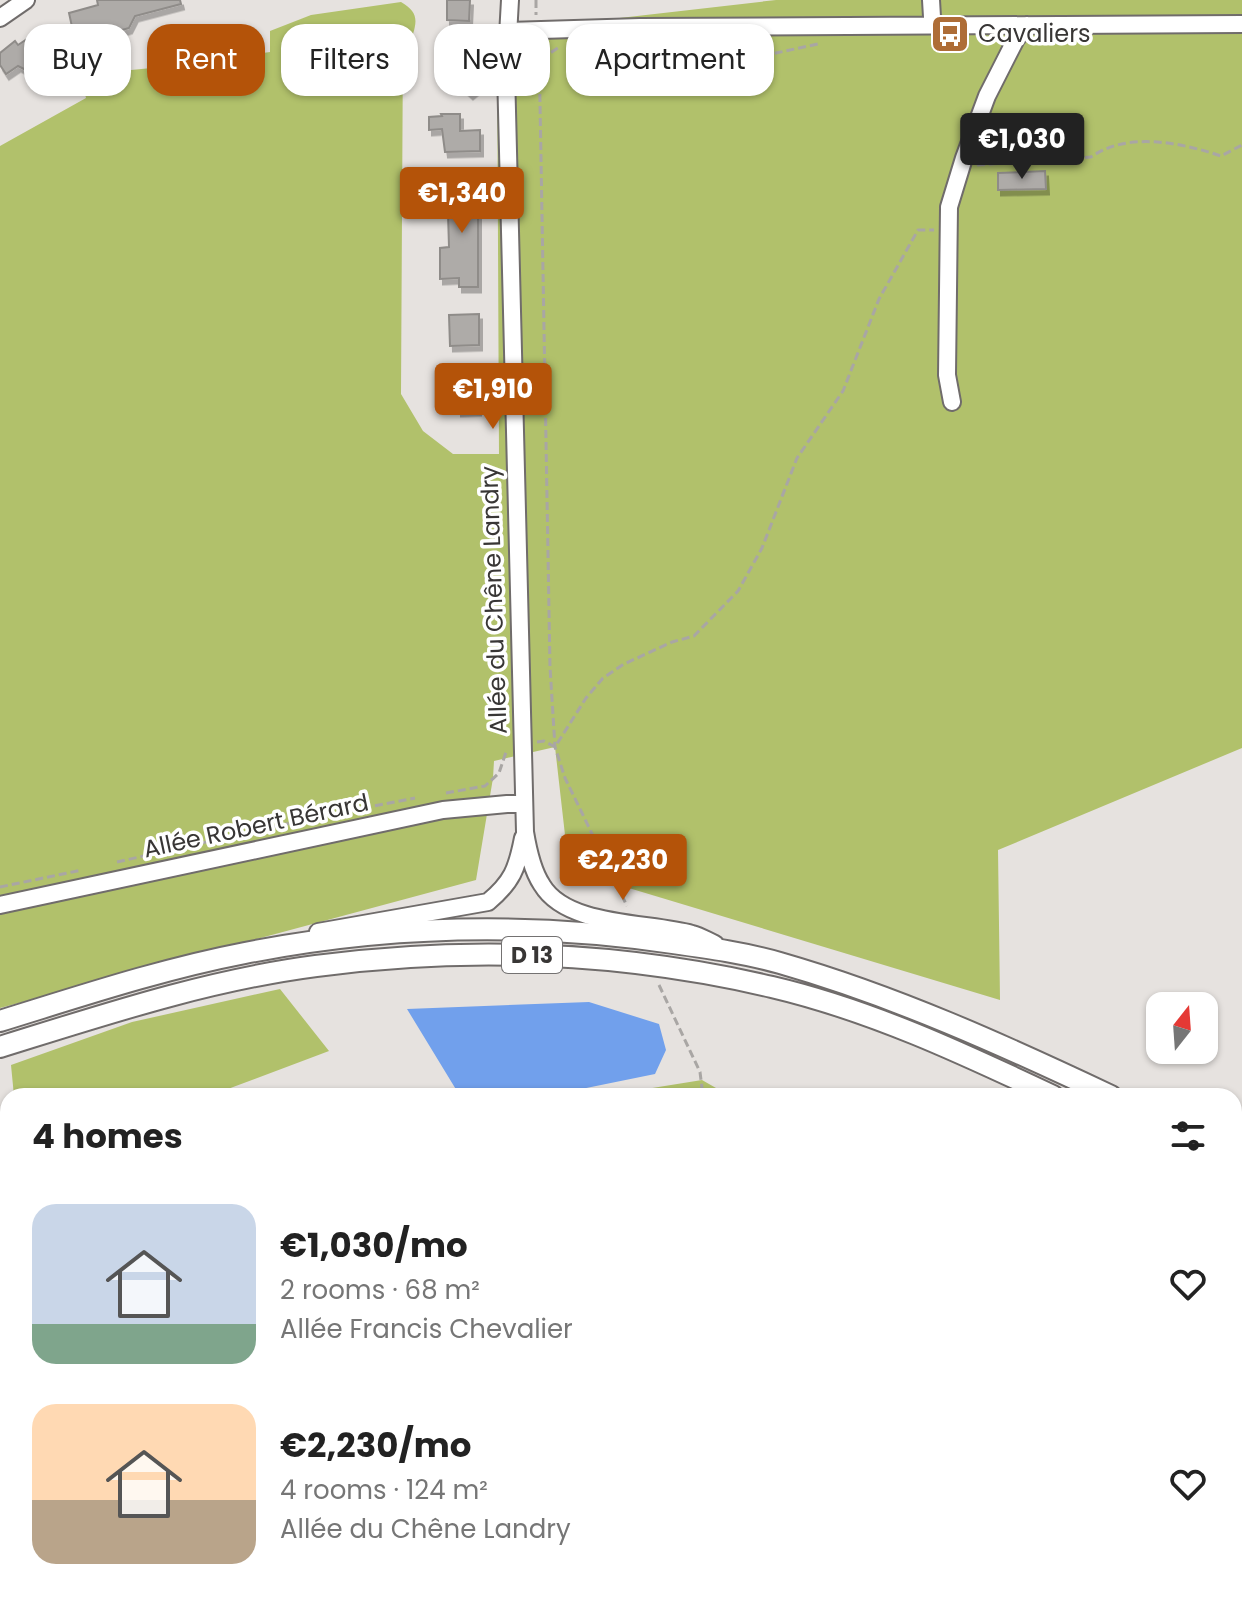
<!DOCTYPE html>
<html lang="en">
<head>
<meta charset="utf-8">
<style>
  body { margin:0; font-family:Poppins,sans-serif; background:#f2f2f2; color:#222; height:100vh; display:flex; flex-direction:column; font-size:30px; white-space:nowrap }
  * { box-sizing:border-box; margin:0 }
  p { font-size:26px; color:#767676 }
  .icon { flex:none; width:44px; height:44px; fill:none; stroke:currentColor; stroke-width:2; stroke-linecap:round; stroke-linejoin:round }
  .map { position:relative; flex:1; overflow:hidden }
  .panel { position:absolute; left:0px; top:1088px; width:1242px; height:514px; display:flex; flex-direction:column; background:#fff; border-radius:24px 24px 0 0; box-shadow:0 2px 6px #0004 }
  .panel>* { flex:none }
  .top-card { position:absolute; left:24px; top:24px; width:800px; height:72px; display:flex; gap:16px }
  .needle { width:52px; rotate:17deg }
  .controls { position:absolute; left:1146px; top:992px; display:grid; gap:16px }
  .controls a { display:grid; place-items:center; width:72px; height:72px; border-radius:16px; background:#fff; box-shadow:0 2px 6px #0004; font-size:40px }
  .price { position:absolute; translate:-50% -68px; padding:0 18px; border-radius:8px; background:#b45309; color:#fff; font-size:26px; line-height:52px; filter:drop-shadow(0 2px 4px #0008) }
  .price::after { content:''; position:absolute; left:50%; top:48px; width:24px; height:18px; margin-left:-12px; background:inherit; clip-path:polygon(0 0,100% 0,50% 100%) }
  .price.selected { background:#222; color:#fff }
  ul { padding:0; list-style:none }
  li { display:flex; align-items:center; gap:24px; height:200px; padding:0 32px }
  li span { display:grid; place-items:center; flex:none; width:224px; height:160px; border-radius:24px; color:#555 }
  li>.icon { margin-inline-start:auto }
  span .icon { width:96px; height:96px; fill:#fffc; stroke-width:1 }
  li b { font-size:34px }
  h2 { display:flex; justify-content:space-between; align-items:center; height:96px; padding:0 32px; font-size:34px }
  .tag { padding:0 28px; border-radius:24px; background:#fff; box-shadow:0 2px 6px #0004; font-size:28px; line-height:72px }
  .tag.selected { background:#b45309; color:#fff }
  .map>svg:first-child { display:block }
</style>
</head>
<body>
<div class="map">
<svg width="1242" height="1601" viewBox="0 0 1242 1601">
  <defs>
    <filter id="shadow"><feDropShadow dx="3" dy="5.5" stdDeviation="0" flood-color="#0004"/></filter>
  </defs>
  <rect width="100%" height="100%" fill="#e6e2df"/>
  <!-- green -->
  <path fill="#b1c16b" d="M 776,0 L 1242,0 L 1242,748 L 998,850 L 1000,1000 L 569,870 L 555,747 L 494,761 L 493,778 L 476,880 L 0,1008 L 0,146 L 86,98 L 80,75 L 172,66 L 270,52 L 270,31 L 311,15 L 401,2 C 416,11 418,18 413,34 L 403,39 L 401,394 L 423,431 L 453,454 L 499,454 L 497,32 Z
    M 280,989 L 329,1051 L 209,1096 L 14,1096 L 11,1065 L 132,1022 Z
    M 702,1080 L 730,1096 L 603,1096 L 609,1095 Z
    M 8,1465 L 8,1594 L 317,1594 L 316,1601 L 0,1601 L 0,1468 Z
    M 341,1594 L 775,1594 L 774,1601 L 341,1601 Z"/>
  <!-- water -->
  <path fill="#71a0ec" d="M 589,1002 L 659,1024 L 666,1050 L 655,1074 L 547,1096 L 460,1096 L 407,1009 Z
    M 0,1323 L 8,1324 L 8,1448 L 0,1453 Z"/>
  <!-- building -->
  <path fill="#aeaba8" stroke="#8f8c89" stroke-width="2" filter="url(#shadow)" d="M 97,0 L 180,0 L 181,4 L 135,16 L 129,28 L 122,30 L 126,45 L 98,29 L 91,39 L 82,33 L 74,36 L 69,13 L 98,5 Z
    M 447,0 L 470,0 L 469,21 L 447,20 Z
    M 45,27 L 56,45 L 47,53 L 51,60 L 40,68 L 37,63 L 26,70 L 18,66 L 6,74 L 0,65 L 0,53 L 15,41 L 18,45 Z
    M 447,50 L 479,51 L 481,85 L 470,94 L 459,84 L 459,68 L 446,68 L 438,60 Z
    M 441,114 L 460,114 L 460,131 L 480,130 L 480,151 L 445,152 L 442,129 L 429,130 L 429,117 L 442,116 Z
    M 1045,171 L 1046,189 L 998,190 L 998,173 Z
    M 447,180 L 474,180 L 474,191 L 478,191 L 478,287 L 459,287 L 459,278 L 440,279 L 440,248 L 449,247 Z
    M 479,314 L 479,345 L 450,346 L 449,315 Z
    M 478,378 L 478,410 L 458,411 L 458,399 L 446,400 L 446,379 Z"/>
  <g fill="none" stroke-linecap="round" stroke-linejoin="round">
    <defs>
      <path id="minor" d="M 510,0 L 506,71 L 525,832 C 528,850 532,870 542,885 C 567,927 650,922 692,934 C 700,936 708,941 715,944
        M 931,0 L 932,17 L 936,25
        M 0,18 L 26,0
        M 508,31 L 640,27 L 1242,24
        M 952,402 L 947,375 L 949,207 L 964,158 L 987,96 L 1016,39 L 1027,25
        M 0,905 L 443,810 L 507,804 L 524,804
        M 318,932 L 488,902 C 512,882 517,869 523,838
        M 1234,1564 L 1242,1561
        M 327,1601 L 328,1594"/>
      <path id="major" d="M 0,1021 C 81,996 162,969 245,953 C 387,925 530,922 673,943 C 709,948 745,953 780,963 C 895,996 1003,1045 1111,1096
        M 0,1047 C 103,1015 208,980 316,966 C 467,946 622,952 772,987 C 870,1010 962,1053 1053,1096
        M 1234,1154 L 1242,1158
        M 1234,1182 L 1242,1186"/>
    </defs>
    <!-- minor casing -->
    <use href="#minor" stroke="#706c6b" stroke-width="20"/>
    <!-- major casing -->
    <use href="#major" stroke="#706c6b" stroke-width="24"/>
    <!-- path -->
    <path stroke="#a9a6a4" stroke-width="3" stroke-dasharray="8 4" stroke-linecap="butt" d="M 536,0 L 536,15
      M 693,44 L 738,46 L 762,56 L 818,44
      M 539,46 L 550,667 L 555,747 L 565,778 L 627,906
      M 541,59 L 561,46
      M 977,165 L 1091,157 C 1128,131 1182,143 1221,156 L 1242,145
      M 537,742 L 544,741 L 555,747 L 586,698 L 603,678 L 624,664 L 672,642 L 694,636 L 738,591 L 762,548 L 797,458 L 843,391 L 879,299 L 918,230 L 934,230
      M 446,793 L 485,786 L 499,773 L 507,749
      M 117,862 L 318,817 L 415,798
      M 0,887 L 82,870
      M 659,985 L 700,1072 L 703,1096
      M 0,1593 L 8,1583
      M 542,1594 L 567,1601
      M 604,1594 L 610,1601
      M 168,1601 L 170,1594
      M 689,1601 L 689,1594"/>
    <!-- minor -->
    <use href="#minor" stroke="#fff" stroke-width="16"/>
    <!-- major -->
    <use href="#major" stroke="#fff" stroke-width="20"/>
  </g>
  <!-- icons -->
  <defs>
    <symbol id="bus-square" viewBox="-11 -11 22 22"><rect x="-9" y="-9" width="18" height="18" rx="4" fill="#ae6d37" stroke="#fff"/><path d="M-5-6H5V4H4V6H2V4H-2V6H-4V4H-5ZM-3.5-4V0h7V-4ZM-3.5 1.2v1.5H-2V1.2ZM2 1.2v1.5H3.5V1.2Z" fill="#fff"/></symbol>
  </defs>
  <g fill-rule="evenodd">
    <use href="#bus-square" x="928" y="12" width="44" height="44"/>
  </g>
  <g text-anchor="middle" stroke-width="7" stroke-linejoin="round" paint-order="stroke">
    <!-- shield labels -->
    <rect fill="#fff" stroke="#747272" stroke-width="2" x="502" y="937" width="60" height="36" rx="6"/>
    <g font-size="22" font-weight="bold" fill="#383635">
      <text x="532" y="963">D 13</text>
    </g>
    <!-- poi labels -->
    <g font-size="24" fill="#383635" stroke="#fff" text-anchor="start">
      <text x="978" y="42">Cavaliers</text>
    </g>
    <!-- street labels -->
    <g font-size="24" fill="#383635" stroke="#fff">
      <text transform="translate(494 600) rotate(-92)" y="8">Allée du Chêne Landry</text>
      <text transform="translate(256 826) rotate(-12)" y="8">Allée Robert Bérard</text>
    </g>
  </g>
</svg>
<div class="controls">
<a><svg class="needle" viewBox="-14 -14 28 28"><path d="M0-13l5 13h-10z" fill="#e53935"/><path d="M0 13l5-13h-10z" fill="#767676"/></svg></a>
</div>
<b class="price selected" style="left:1022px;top:181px">€1,030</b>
<b class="price" style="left:462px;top:235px">€1,340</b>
<b class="price" style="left:493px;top:431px">€1,910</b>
<b class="price" style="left:623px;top:902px">€2,230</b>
<div class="top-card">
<a class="tag">Buy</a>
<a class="tag selected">Rent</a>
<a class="tag">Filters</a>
<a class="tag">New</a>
<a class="tag">Apartment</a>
</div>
<section class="panel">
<h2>4 homes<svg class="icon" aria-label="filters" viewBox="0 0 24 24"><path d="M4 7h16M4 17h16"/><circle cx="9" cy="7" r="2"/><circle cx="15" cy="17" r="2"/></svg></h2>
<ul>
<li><span style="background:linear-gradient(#c9d6e8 75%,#7fa58c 0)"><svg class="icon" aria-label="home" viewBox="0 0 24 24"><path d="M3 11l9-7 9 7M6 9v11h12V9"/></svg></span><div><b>€1,030/mo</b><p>2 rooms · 68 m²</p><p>Allée Francis Chevalier</p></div><svg class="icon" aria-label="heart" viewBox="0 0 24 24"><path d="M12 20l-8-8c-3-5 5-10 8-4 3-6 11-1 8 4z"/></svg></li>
<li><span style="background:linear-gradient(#ffd9b3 60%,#b9a48a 0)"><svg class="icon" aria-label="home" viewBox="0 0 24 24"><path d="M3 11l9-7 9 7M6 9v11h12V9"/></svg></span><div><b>€2,230/mo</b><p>4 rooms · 124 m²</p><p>Allée du Chêne Landry</p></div><svg class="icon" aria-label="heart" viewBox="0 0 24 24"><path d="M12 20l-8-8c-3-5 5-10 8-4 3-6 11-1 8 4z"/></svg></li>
</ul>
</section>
</div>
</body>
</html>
